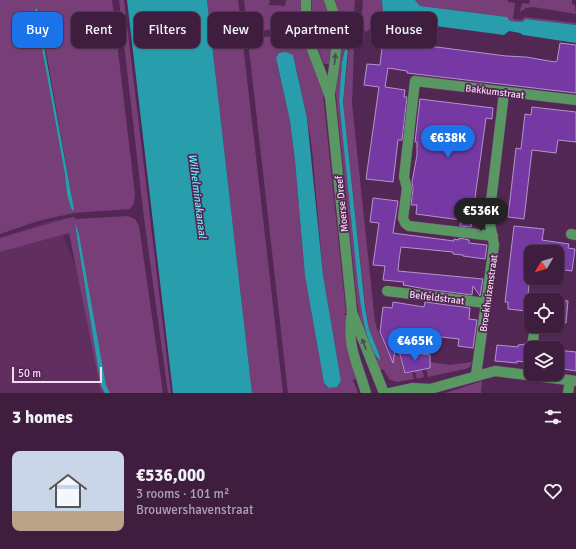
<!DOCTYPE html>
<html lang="en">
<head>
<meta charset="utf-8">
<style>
  body { margin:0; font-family:Signika,sans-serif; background:#452645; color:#f1f3f6; height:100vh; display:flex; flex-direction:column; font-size:15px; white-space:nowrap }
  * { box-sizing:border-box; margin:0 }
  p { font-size:13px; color:#ada2b0 }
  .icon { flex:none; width:22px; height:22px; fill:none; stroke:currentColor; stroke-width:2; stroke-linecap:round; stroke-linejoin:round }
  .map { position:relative; height:393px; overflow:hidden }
  .drawer { display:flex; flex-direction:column; background:#3e1d3e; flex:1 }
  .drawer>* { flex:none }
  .guide { position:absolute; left:12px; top:12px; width:552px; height:36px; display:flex; gap:8px }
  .needle { width:26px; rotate:232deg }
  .buttons { position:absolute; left:524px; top:245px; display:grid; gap:8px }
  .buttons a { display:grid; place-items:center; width:40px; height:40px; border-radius:8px; background:#3e1d3e; box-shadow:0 1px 3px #0004,0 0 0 1px #573b58; font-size:20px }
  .scale { position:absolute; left:12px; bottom:10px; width:90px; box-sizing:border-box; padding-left:4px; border:2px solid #f5daf4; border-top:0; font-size:11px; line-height:14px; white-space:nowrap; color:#f5daf4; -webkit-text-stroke:3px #532753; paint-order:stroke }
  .price { position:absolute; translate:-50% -34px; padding:0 9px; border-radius:14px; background:#1a73e8; color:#fff; font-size:13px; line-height:26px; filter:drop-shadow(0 1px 2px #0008) }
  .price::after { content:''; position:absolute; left:50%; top:24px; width:12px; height:9px; margin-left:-6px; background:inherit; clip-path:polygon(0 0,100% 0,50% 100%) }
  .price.selected { background:#222; color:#fff }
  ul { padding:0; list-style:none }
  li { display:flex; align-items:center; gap:12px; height:100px; padding:0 12px }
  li+li { border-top:1px solid #573b58 }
  li span { display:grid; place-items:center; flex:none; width:112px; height:80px; border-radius:8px; color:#555 }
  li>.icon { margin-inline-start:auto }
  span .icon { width:48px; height:48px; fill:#fffc; stroke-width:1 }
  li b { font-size:17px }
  h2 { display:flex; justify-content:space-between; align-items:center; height:48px; padding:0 12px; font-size:17px }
  .chip { padding:0 14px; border-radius:8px; background:#3e1d3e; box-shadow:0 1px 3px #0004,0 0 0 1px #573b58; font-size:14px; line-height:36px }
  .chip.selected { background:#1a73e8; color:#fff }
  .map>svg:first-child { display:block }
</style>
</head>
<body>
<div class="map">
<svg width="576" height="393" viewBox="0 0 576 393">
  <rect width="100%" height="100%" fill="#532753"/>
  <!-- built -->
  <path fill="#602e5f" d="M 57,219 L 124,393 L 0,393 L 0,238 Z"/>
  <!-- green -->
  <path fill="#783e78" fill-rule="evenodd" d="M 0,0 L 112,0 L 135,194 L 134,203 L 130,209 L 74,213 L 38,221 L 0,234 ZM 35,10 L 46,51 L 74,209 L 72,211 L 67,195 L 65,175 Z
    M 119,0 L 124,0 L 171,393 L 168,393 L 144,218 Z
    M 207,0 L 238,0 L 283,393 L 252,393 Z
    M 244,0 L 270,0 L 269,5 L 285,6 L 286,0 L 303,0 L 303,19 L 289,22 L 290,25 L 280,29 L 254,31 L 247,25 Z
    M 312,0 L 324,0 L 329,16 L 312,18 Z
    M 334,0 L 355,0 L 354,12 L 338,14 Z
    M 363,0 L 382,0 L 383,14 L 390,20 C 379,19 374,26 366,32 L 361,26 Z
    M 415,0 L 508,0 L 508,2 L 515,3 L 513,19 L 521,20 L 525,17 L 576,23 L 576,25 L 526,19 L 522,22 L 510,21 L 506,17 L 420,6 Z
    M 530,0 L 576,0 L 572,0 L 572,4 L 575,5 L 576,14 L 533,7 L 526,8 L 520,12 L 522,3 L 529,4 Z
    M 354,30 L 359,37 L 354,46 L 352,104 L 375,322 C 378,334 385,343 389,355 L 399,355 L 405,374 L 412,372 L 414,379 L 397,382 L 390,380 L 383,369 L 378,371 L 361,324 L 357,302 L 335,86 L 340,33 ZM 349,38 L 350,39 L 343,102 L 365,303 L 369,329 L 380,357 L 378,359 L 370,344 L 362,311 L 339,100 L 342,62 L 345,47 Z
    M 331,34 L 332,42 L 329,64 L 324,64 L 314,38 Z
    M 282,36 L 291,38 L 292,41 L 304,38 L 314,64 L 312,65 L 315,65 L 322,83 L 319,85 L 322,85 L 345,303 L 346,313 L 343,315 L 346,315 L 347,336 L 344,337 L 347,337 L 349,352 L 347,353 L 350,354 L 356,379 L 353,380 L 358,393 L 288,393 L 249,49 C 252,35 271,37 282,36 ZM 293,55 L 307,117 L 312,149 L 323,275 L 341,381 L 337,387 L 329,388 L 324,383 L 305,276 L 295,161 L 290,121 L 276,59 Z
    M 128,216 L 135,219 L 139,226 L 163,393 L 110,393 L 106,385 L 76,225 L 75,226 L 101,386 L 105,393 L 103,393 L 101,390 L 69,233 L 0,252 L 0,238 L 68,218 L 75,217 L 75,219 Z
    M 409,359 L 450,365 L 472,362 L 470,367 L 465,369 L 428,377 L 426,369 L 430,368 L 429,364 L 421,366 L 424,377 L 417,379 L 412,361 Z
    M 482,381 L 481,393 L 445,393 Z"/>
  <!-- water -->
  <path fill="#289dac" d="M 127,0 L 207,0 L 252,393 L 173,393 Z
    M 382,0 L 415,0 L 420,6 L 507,17 L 510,21 L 522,22 L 526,19 L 576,25 L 576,43 L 523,35 L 520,33 L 509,31 L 504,35 L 390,20 L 383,14 Z
    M 37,8 L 74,209 L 72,211 L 67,195 L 65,175 L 35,10 Z
    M 345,49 L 348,50 L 343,102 L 365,307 L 369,329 L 380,357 L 380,360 C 365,349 361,303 358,285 L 339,100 L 342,62 Z
    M 286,52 L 293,55 L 307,118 L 323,275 L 341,381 L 337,387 L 329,388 L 324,383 L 305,276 L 295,161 L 290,121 L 276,58 L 279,53 Z
    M 75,225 L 76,225 L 79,235 L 106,385 L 110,393 L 105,393 L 101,386 Z"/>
  <!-- building -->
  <path fill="#7639a3" stroke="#b294cf" d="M 384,31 L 422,35 L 421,45 L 506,56 L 526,57 L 555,62 L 557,61 L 560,43 L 576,45 L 576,93 L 407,73 L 407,71 L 388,68 L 385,87 L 405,90 L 404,97 L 407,97 L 402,140 L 398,140 L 393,182 L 366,179 L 379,87 L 364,85 L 367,64 L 380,65 Z
    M 420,99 L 493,108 L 492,119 L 486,118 L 471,227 L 460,226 L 461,220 L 416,214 L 417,205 L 411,205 L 413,189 L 412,182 L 417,155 L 417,142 L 415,142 Z
    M 532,107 L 576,112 L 576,142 L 558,140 L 556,153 L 532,150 L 524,219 L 508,217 L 516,148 L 521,149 L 525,114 L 531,115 Z
    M 373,198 L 398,201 L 393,233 L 454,241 L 454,239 L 459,240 L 459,238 L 469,240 L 469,243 L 487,245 L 485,259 L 463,256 L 463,255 L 453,254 L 453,252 L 401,247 L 399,260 L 398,271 L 483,279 L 480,296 L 473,286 L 472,295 L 426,289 L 403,285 L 404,282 L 383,280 L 385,266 L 373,265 L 379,223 L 370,222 Z
    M 514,226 L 544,229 L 542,240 L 569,244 L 568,248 L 575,249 L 572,271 L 557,269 L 559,252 L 533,249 L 533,252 L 531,252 L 531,269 L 526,311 L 508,309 L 508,302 L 505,302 Z
    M 557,300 L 568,301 L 566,323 L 557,322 Z
    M 393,302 L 424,307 L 425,302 L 470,308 L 469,319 L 477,320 L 473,348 L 458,346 L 459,339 L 398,332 L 393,363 L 380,332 L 383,307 L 392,308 Z
    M 526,344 L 526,350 L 531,353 L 531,357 L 527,357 L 524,362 L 517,361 L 517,363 L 495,361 L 497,345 L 518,347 L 518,345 Z
    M 557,350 L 576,352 L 576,371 L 557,368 Z
    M 399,351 L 430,355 L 430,368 L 405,373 Z"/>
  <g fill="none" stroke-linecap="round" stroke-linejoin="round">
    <defs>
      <path id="minor" d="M 306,0 L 306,13 L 310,44 L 330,97 L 352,312 C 346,345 357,362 366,393
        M 329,0 C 342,30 335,62 330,93
        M 571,234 L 576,235
        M 493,236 L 409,226 L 405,223 L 403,218 L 407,188 L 404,177 L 415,81 L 576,100
        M 387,291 L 486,303
        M 352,312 L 384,393
        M 532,347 L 535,326
        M 476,375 L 494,245 L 489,218 L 504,93
        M 529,375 L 530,363
        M 390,393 L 413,388 L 430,389
        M 424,393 L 430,389 L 495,371 L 576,381
        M 568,393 L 570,380"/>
    </defs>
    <!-- minor casing -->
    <use href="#minor" stroke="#6d446d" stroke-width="11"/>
    <!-- minor -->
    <use href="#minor" stroke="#5a9863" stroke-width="10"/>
  </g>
  <!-- one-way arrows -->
  <defs><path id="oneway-solid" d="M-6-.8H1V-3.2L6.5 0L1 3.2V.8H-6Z"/></defs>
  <g fill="#554357">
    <use href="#oneway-solid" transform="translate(335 59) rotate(-83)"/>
    <use href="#oneway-solid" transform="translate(364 344) rotate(-111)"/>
  </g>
  <g text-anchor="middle" stroke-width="3.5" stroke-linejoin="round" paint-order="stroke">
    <!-- street labels -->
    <g font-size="10" fill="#f5daf4" stroke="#532753">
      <text transform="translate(495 91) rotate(7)" y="4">Bakkumstraat</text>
      <text transform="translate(341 204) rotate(-96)" y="4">Moerse Dreef</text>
      <text transform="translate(488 293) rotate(-82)" y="4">Broekhuizenstraat</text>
      <text transform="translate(437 297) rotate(7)" y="4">Belfeldstraat</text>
    </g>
    <!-- water labels -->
    <g font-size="11" font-style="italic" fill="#66ecfe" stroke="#532753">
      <text transform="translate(198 196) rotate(83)" y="4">Wilhelminakanaal</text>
    </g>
  </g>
</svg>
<div class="buttons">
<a><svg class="needle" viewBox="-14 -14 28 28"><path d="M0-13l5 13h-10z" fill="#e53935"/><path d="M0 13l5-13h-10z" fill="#ada2b0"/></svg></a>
<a><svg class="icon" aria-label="locate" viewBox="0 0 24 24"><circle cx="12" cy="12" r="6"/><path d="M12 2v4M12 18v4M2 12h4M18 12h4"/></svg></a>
<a><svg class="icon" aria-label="layers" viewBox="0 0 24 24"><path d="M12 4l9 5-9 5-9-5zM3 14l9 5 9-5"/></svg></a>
</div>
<div class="scale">50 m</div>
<b class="price" style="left:448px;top:159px">€638K</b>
<b class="price selected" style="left:481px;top:232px">€536K</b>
<b class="price" style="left:415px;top:362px">€465K</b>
<div class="guide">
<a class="chip selected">Buy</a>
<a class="chip">Rent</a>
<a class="chip">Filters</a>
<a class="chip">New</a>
<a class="chip">Apartment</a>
<a class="chip">House</a>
</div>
</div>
<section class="drawer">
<h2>3 homes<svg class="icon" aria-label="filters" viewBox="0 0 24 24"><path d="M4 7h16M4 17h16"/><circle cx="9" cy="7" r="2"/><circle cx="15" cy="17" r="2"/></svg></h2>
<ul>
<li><span style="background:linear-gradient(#c9d6e8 75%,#b9a48a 0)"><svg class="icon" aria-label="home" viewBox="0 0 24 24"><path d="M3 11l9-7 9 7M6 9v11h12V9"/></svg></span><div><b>€536,000</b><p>3 rooms · 101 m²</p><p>Brouwershavenstraat</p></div><svg class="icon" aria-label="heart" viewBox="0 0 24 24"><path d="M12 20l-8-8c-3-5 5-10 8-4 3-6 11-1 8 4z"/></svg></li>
</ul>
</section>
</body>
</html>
